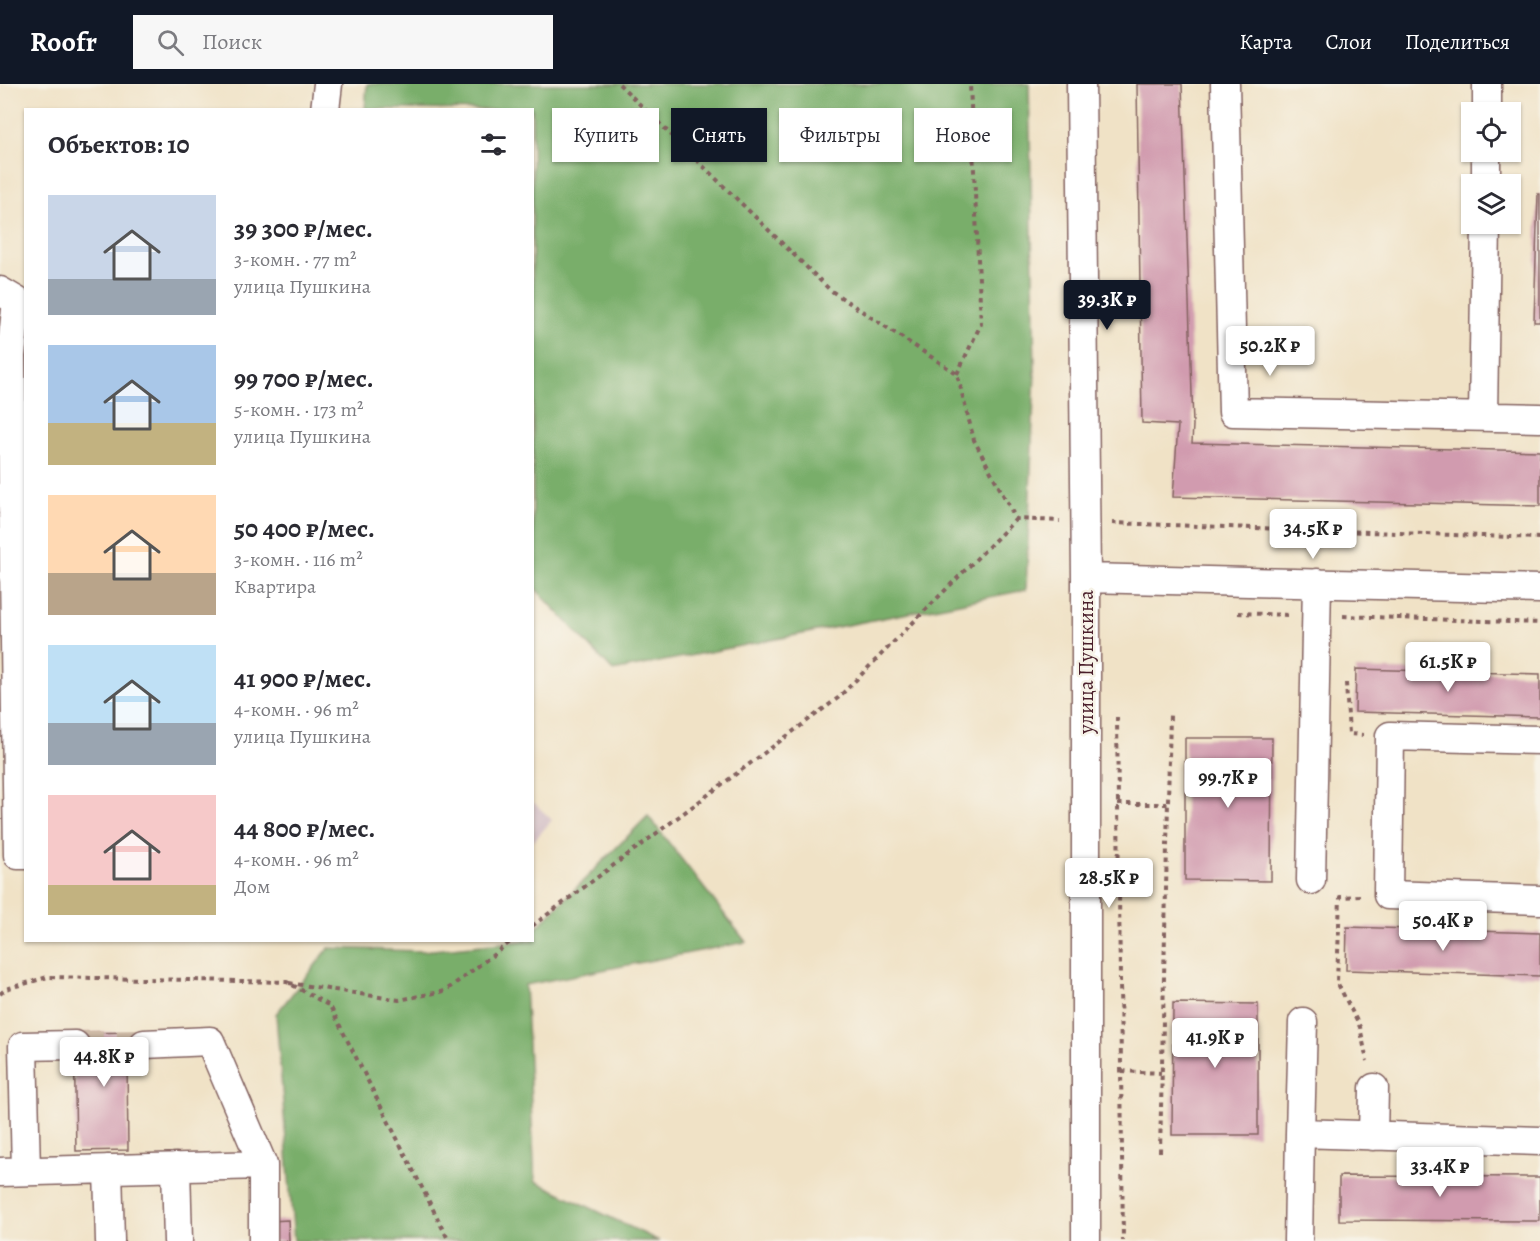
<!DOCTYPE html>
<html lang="ru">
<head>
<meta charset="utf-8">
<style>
  body { margin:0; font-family:Alegreya,serif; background:#f7f7f7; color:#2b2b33; height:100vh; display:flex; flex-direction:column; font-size:22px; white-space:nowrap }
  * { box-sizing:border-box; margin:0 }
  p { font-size:20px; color:#7c7c81 }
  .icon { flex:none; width:33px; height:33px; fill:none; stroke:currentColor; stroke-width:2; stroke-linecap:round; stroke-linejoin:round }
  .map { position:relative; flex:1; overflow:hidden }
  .drawer { position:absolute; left:24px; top:24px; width:510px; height:834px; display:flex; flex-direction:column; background:#fff; border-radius:0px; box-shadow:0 2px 4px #0004 }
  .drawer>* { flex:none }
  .hud { position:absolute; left:552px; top:24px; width:570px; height:54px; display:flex; gap:12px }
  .controls { position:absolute; left:1461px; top:18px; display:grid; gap:12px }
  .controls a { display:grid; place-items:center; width:60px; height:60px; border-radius:0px; background:#fff; box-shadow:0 2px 4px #0004; font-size:30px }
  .price { position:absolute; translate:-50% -51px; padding:0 14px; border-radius:6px; background:#fff; color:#222; font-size:20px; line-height:39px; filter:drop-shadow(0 2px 3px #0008) }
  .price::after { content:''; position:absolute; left:50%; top:36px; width:18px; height:14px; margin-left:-9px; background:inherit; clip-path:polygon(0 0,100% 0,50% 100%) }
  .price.on { background:#111827; color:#fff }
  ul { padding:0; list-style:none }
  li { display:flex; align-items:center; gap:18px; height:150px; padding:0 24px }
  li span { display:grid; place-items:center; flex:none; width:168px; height:120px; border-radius:0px; color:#555 }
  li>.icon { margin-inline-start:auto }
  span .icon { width:72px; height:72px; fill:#fffc; stroke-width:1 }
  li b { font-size:26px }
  h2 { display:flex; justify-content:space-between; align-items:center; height:72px; padding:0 24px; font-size:26px }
  .pill { padding:0 21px; border-radius:0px; background:#fff; box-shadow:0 2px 4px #0004; font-size:21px; line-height:54px }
  .pill.on { background:#111827; color:#fff }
  header { display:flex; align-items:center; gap:36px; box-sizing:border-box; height:84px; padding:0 30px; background:#111827; color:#fff }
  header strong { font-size:28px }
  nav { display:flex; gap:33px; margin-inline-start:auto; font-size:21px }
  .search { width:420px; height:54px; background:#f7f7f7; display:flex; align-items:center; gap:15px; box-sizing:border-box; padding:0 21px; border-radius:0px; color:#7c7c81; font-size:22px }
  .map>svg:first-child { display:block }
</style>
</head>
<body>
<header>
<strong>Roofr</strong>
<div class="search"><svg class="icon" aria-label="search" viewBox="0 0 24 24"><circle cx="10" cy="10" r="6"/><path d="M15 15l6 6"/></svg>Поиск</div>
<nav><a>Карта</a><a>Слои</a><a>Поделиться</a></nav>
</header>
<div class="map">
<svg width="1540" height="1157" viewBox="0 0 1540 1157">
  <rect width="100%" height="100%" fill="#f7f3e8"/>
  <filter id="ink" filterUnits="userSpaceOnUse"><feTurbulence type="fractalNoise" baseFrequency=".0167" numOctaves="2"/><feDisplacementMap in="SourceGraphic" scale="12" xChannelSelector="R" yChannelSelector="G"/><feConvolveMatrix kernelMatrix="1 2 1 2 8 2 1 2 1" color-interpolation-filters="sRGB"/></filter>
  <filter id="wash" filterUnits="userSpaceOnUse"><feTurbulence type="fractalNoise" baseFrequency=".008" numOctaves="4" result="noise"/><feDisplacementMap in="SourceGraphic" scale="24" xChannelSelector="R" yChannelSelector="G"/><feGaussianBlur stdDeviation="1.35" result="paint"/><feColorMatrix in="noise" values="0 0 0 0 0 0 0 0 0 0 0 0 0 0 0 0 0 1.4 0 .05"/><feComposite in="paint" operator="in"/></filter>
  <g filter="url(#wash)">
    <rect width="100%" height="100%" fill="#f0e2c6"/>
    <!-- industrial -->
    <path fill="#d2bdc5" d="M 533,718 L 552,736 L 533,758 Z"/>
    <!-- forest -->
    <path fill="#79ae6a" stroke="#62664a" stroke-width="1.5" d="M 367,0 L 1029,0 L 1035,287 L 1026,506 L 613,587 L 533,502 L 532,26 L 365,25 Z
      M 648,732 L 746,858 L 525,901 L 535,1097 L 659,1157 L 294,1157 L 276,930 L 329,864 L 422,867 L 532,856 L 533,847 Z"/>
    <g id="blocks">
      <!-- building -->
      <path fill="#d19baf" d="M 1137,0 L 1182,0 L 1193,341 L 1192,359 L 1540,367 L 1540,422 L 1173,413 L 1178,341 L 1142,339 Z
        M 1538,110 L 1540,110 L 1540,238 L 1534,238 Z
        M 1356,585 L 1540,590 L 1540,633 L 1355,628 Z
        M 1185,654 L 1272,654 L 1271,797 L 1185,796 Z
        M 1347,843 L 1540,849 L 1540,892 L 1346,886 Z
        M 1173,919 L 1258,920 L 1258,1051 L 1172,1051 Z
        M 144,948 L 145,976 L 127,976 L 128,1066 L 76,1067 L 74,949 Z
        M 1339,1092 L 1540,1093 L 1540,1137 L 1339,1136 Z
        M 288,1136 L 289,1157 L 273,1157 L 271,1137 Z"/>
    </g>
  </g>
  <g filter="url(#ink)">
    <use href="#blocks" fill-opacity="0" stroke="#846361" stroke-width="1.5"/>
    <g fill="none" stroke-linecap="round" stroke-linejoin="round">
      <!-- minor-tunnel -->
      <path stroke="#cfbba7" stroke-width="28" stroke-dasharray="28 14" stroke-linecap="butt" d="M 75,961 L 144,960"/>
      <defs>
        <path id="minor" d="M 1081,0 L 1086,494 L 1086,1157
          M 1225,0 L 1233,328 L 1540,334
          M 325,26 L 328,0
          M 1487,28 L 1487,0
          M 1486,100 L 1486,68
          M 0,207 L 17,217 L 11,272 L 18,771 L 26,771
          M 1483,332 L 1486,140
          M 1086,494 L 1540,505
          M 1540,656 L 1390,652 L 1388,811 L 1540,816
          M 1311,796 L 1317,499
          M 144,960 L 210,957 L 263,1081 L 263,1157
          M 1300,1049 L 1303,938
          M 1373,1052 L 1374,1004
          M 176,1083 L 178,1157
          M 108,1085 L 110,1157
          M 26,1087 L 23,962 L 75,961
          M 0,1088 L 263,1081
          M 1298,1157 L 1300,1049 L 1540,1057"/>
      </defs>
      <!-- minor casing -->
      <use href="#minor" stroke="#846361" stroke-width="31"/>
      <!-- path -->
      <path stroke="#846361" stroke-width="4" stroke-dasharray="4.5 4.5" stroke-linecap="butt" d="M 619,0 L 830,206 L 957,290 L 974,356 L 1016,435 L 1060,437
        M 957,290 L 981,240 L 970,0
        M 1112,439 L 1540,454
        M 1238,529 L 1290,531
        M 1343,532 L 1540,539
        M 1346,599 L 1349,650 L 1363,651
        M 1117,633 L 1123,1157
        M 1118,720 L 1168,720
        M 1360,812 L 1340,813 L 1337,898 L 1360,943 L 1367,977
        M 532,842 L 838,614 L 1016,435
        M 289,899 L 399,916 L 445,907 L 513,856
        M 0,910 L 6,905 L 48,893 L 287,898 L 330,922 L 449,1157
        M 1122,987 L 1161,989
        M 1160,1068 L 1170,630"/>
      <!-- minor -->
      <use href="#minor" stroke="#fff" stroke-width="28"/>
    </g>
  </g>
  <g text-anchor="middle" stroke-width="5" stroke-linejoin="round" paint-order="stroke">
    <!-- street labels -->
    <g font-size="21" fill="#4a1f2b" stroke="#f7f3e8">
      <text transform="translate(1086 578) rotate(-90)" y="7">улица Пушкина</text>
    </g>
  </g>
</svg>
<div class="controls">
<a><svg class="icon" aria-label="locate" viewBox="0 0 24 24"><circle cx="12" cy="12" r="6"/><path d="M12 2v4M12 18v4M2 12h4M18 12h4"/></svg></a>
<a><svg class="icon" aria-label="layers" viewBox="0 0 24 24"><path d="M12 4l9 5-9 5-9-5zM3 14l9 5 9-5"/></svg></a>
</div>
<b class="price on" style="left:1107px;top:247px">39.3K ₽</b>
<b class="price" style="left:1270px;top:293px">50.2K ₽</b>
<b class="price" style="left:1313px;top:476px">34.5K ₽</b>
<b class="price" style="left:1448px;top:609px">61.5K ₽</b>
<b class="price" style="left:1228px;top:725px">99.7K ₽</b>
<b class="price" style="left:1109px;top:825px">28.5K ₽</b>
<b class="price" style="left:1443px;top:868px">50.4K ₽</b>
<b class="price" style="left:1215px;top:985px">41.9K ₽</b>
<b class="price" style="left:104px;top:1004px">44.8K ₽</b>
<b class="price" style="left:1440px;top:1114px">33.4K ₽</b>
<div class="hud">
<a class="pill">Купить</a>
<a class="pill on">Снять</a>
<a class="pill">Фильтры</a>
<a class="pill">Новое</a>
</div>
<section class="drawer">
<h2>Объектов: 10<svg class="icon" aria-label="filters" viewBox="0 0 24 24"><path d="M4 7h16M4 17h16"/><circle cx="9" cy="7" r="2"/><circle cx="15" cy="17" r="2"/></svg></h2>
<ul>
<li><span style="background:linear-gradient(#c9d6e8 70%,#9aa5b1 0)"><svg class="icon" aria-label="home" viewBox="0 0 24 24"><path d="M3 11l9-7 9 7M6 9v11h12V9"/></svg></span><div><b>39 300 ₽/мес.</b><p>3-комн. · 77 m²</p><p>улица Пушкина</p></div></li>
<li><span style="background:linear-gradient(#a9c7e8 65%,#c2b280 0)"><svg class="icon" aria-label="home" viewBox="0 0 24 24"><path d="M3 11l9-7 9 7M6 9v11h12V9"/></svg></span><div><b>99 700 ₽/мес.</b><p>5-комн. · 173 m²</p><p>улица Пушкина</p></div></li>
<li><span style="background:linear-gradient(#ffd9b3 65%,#b9a48a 0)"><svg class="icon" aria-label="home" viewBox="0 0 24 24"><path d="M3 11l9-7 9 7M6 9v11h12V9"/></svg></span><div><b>50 400 ₽/мес.</b><p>3-комн. · 116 m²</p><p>Квартира</p></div></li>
<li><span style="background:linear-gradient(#bfe0f5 65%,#9aa5b1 0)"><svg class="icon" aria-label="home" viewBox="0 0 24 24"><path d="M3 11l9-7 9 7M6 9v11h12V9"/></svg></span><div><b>41 900 ₽/мес.</b><p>4-комн. · 96 m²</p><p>улица Пушкина</p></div></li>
<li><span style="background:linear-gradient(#f6c9c9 75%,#c2b280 0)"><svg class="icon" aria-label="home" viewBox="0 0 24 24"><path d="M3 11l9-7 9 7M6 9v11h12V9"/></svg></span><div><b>44 800 ₽/мес.</b><p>4-комн. · 96 m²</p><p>Дом</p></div></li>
</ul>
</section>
</div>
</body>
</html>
